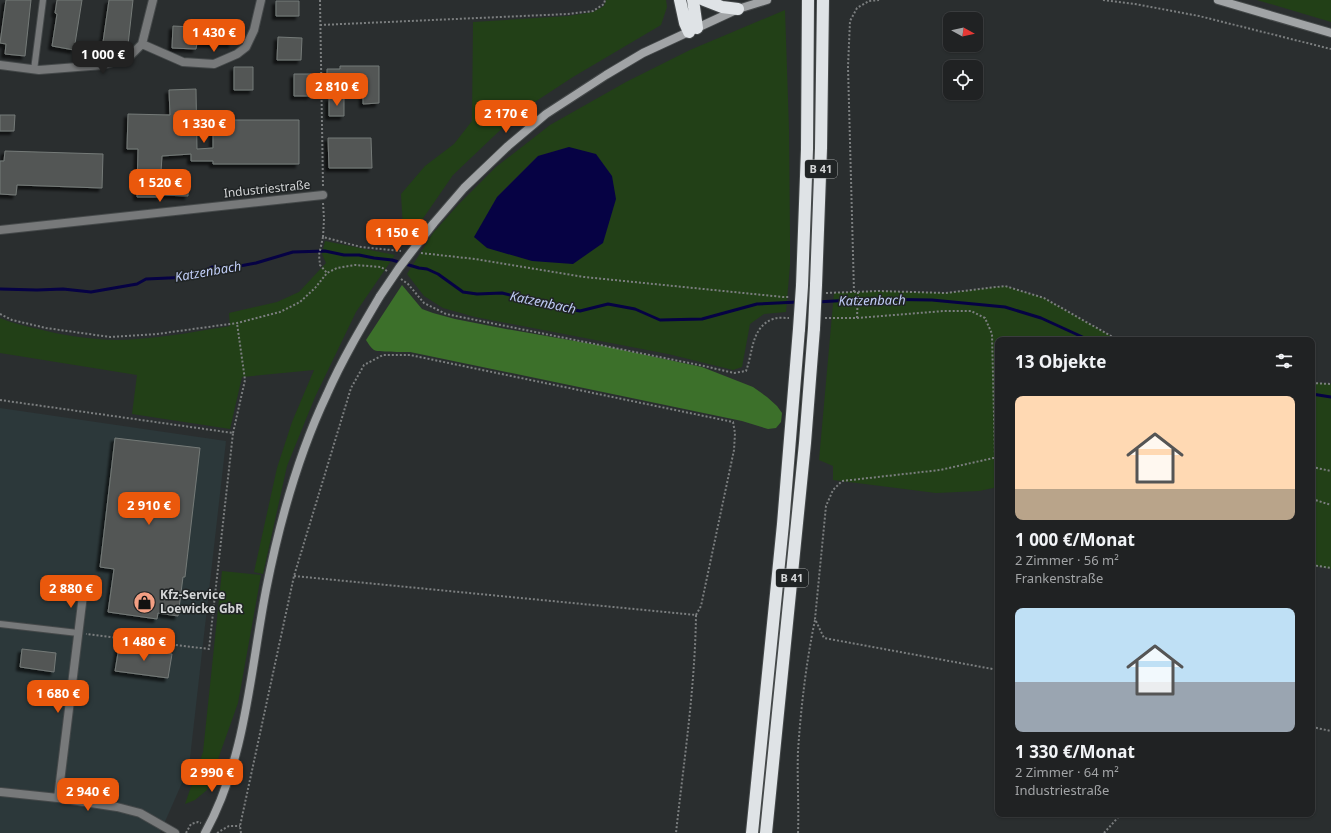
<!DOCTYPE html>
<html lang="de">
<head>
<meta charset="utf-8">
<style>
  body { margin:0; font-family:"Noto Sans",sans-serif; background:#2d2f30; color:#f1f3f6; height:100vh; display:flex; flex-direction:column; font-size:15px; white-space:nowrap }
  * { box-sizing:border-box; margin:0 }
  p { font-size:13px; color:#a2a4a6 }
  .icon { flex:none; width:22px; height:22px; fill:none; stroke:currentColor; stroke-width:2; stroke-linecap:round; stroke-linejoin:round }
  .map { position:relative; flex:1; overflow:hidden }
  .sheet { position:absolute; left:995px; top:337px; width:320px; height:480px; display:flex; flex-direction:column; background:#202223; border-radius:8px; box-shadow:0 1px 3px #0004,0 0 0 1px #3d3f41 }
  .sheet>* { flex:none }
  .needle { width:26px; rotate:98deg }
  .tools { position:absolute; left:943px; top:12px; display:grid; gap:8px }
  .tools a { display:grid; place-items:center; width:40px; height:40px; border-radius:8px; background:#202223; box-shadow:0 1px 3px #0004,0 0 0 1px #3d3f41; font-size:20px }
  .price { position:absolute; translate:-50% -34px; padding:0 9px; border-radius:8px; background:#ea580c; color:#fff; font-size:13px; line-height:26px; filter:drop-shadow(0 1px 2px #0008) }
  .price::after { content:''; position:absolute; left:50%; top:24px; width:12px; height:9px; margin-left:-6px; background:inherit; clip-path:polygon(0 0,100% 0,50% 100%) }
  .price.active { background:#222; color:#fff }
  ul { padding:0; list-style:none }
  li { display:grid; align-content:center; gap:8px; height:212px; padding:0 20px }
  li span { display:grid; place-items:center; height:124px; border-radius:8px; color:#555 }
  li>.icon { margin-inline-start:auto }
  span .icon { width:72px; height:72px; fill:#fffc; stroke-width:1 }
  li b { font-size:17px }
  h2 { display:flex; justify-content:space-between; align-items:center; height:48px; padding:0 20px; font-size:17px }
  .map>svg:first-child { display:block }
</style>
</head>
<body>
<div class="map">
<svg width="1331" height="833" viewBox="0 0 1331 833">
  <defs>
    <filter id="shadow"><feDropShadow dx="-3.5" dy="3.5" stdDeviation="1" flood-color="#0009"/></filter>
  </defs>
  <rect width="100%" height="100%" fill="#2a2e2f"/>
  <!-- built -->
  <path fill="#2c383a" d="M 0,408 L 226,441 L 189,767 L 160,833 L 0,833 Z"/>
  <!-- green -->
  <path fill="#224017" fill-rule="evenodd" d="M 606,0 L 666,0 L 667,7 L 661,25 L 573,77 L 518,113 L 453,175 L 413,233 L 403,228 L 401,194 L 425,166 L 454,144 L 472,121 L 473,22 L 568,16 L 593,12 L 604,6 Z
    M 1257,0 L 1331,0 L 1331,22 Z
    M 785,10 L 789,129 L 790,238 L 790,265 L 786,312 L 764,314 L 750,324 L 742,367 L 733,370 L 668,354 L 475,317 L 443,308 L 424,296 L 407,274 L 433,233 L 458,205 L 496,167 L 550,125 L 626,82 L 690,50 ZM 569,147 L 497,197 L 538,156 Z
    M 325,241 L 395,255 L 356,312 L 315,397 L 287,466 L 263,574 L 254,572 L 277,468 L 292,422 L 314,370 L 242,377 L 230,429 L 132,414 L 137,375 L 0,353 L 0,318 C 12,323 25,326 38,329 C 70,337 104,342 137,339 C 168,337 199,331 230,326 L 229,313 L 277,302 L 299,292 L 326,263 L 322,254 Z
    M 1005,286 L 1044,298 L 1118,340 L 998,340 L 998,487 L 979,491 L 936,493 L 833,480 L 833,466 L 819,460 L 834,293 L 879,291 L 946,293 Z
    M 1312,382 L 1331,384 L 1331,569 L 1312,565 Z
    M 222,571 L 261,575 L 238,703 L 207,790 L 195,800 L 185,804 L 203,752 Z"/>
  <!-- forest -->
  <path fill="#3c702a" d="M 402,285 L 422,309 L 433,313 L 455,319 L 506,329 L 604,346 L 702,367 L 753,387 L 767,397 L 777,406 L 782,413 L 781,422 L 776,428 L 768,429 L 742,421 L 410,352 C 405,352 376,352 374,350 C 371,348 368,343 366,340 Z"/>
  <!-- water -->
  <path fill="#060244" d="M 569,147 L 596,154 L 612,176 L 616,199 L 603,243 L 573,264 L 532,261 L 487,248 L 474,237 L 497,197 L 538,156 Z"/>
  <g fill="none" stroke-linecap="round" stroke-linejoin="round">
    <!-- stream -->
    <path stroke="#060244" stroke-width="3" d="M 0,289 L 37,290 L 63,289 L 91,292 L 137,284 L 146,279 L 191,277 L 212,267 L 229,268 L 256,263 L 293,252 L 325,251 L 344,255 L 359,255 L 374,258 L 392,260 L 419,268 L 427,269 L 438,274 L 463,292 L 477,294 L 502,293 L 556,307 L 580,311 L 608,304 L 635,309 L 660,320 L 702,319 L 757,304 L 798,302
      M 817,302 L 869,299 L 932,300 L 1005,307 L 1041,318 L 1089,340
      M 1312,394 L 1331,397"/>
  </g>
  <!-- building -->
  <path fill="#525755" stroke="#757a78" filter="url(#shadow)" d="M 6,0 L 31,0 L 25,56 L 5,54 L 6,44 L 0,43 Z
    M 57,0 L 82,0 L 74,50 L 52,46 L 57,14 L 55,13 Z
    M 109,0 L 133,0 L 128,45 L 103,42 Z
    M 276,1 L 299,1 L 299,16 L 276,16 Z
    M 212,24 L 233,25 L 232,44 L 197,43 L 196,49 L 172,48 L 173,26 L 212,28 Z
    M 278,37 L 302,38 L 301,60 L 277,60 Z
    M 340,66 L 379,66 L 379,103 L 363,104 L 363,88 L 340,88 L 340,78 L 327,78 L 327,69 L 340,69 Z
    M 234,67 L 253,67 L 253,90 L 234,90 Z
    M 294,74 L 311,74 L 311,96 L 294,96 Z
    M 196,89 L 197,149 L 213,148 L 213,120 L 299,120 L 299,164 L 213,164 L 213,161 L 191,161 L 191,154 L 162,156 L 161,172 L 188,173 L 188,196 L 161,195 L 161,197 L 137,197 L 138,149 L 127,149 L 128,114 L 170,115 L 169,90 Z
    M 344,97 L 344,116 L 329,116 L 329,98 Z
    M 0,115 L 15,115 L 14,131 L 0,131 Z
    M 328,138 L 371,138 L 372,168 L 329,168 Z
    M 5,151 L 103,154 L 102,188 L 17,185 L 16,195 L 0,194 L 0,161 L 4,161 Z
    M 115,438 L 200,448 L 185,577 L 183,577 L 178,616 L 158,613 L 157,619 L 108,612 L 114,569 L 100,567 Z
    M 119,647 L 172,654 L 168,678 L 115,671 Z
    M 22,649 L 56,653 L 54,672 L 20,667 Z"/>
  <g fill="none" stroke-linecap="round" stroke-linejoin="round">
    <defs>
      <path id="lane" d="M 34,70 L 43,0
        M 0,624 L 78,633"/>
      <path id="street" d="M 142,44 L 183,62 L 214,64 L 237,54 L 246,47 L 254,30 L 261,0
        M 0,65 L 39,70 L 103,65 L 129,57 L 142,44 L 153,0
        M 0,230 L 323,195
        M 1,792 L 58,798 L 117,807 L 140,813 L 175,833
        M 58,798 L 84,587"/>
      <path id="secondary" d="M 1218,0 L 1331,33
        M 433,224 L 464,188 L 508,146 L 546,114 L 606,75 L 643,53 L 738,9 L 767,0
        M 205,833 C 246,759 250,672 266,590 C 279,524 298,455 327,394 C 342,360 361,328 380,296"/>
      <path id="highway" d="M 680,0 L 685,23 L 689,32
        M 693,0 L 697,28
        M 704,0 L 722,7 L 738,9
        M 816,285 L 821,148 L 823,0
        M 802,286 L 807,149 L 808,0
        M 752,833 L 783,524 L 799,329
        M 766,833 L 805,443 L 814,328"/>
    </defs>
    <!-- lane casing -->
    <use href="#lane" stroke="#45494a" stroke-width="8"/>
    <!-- street casing -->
    <use href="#street" stroke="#45494a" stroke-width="10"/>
    <!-- secondary casing -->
    <use href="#secondary" stroke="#45494a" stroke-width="10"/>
    <!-- highway casing -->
    <use href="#highway" stroke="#45494a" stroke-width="14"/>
    <!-- path -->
    <path stroke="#7b7e7f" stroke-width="2" stroke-dasharray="2 2" stroke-linecap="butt" d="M 320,0 L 323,187
      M 1103,0 L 1135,4 L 1199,16 L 1331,49
      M 320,25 L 568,14 L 593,11 L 604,4 L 605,0
      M 323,203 L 324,219 L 323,237 L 361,247 L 401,251
      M 323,237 L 319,255 L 320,265 L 327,273
      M 421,253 L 475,259 L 584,277 L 783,297 L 790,297
      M 401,279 L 408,284 L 424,303 L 446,314 L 704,366 L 734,373 L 746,371 C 753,353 751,327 773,319 C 778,317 784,318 789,318
      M 854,292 L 848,67 L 850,21 L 857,8 L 869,1 L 879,0
      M 826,293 L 879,291 L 946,293 L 1005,286 L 1044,298 L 1118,340
      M 0,314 L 12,320 L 46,328 L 110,337 L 157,334 L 237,323 L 280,312 L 300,302 L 315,288 L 327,273 L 337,268 L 355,265 L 381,267 L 387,271
      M 825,318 L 857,318 L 944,311 L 971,311 L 985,318 L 992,334 L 995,458
      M 857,318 L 858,292
      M 1312,383 L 1331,384
      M 0,400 L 233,433 L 209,649 L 86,634
      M 233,433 L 245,380 L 237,323
      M 998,457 L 940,470 L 842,481 L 833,490 L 826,506 L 815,619 L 824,638 L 998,670
      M 1312,467 L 1331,471
      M 1312,499 L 1331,505
      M 1312,565 L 1331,568
      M 294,576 L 696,615 C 695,688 684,760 676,833
      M 1312,727 L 1331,731
      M 186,833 L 191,824 L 198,822 L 201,823
      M 217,833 L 229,826 L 240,826
      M 241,833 L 240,826 L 294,576 L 351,388 L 364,365 L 383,355 L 410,355 L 733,422 L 735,433 L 734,450 L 701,606 L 696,615
      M 798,833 C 799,806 797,778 798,751 C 801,707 806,663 815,620
      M 1104,833 L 1121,814"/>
    <!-- lane -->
    <use href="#lane" stroke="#77797a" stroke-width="6"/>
    <!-- street -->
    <use href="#street" stroke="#77797a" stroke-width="8"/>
    <!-- secondary -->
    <use href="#secondary" stroke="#a1a4a6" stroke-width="8"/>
    <!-- highway -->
    <use href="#highway" stroke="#dfe3e6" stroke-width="12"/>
    <defs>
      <path id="secondary-bridge" d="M 380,296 L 399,268 L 433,224"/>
      <path id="highway-bridge" d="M 814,328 L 816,285
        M 799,329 L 802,286"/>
    </defs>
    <!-- secondary-bridge casing -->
    <use href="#secondary-bridge" stroke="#45494a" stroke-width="10" stroke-linecap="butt"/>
    <!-- highway-bridge casing -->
    <use href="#highway-bridge" stroke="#45494a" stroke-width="14" stroke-linecap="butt"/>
    <!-- secondary-bridge -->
    <use href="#secondary-bridge" stroke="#a1a4a6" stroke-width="8"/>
    <!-- highway-bridge -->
    <use href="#highway-bridge" stroke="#dfe3e6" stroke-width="12"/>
  </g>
  <!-- icons -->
  <defs>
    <symbol id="shop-disc" viewBox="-11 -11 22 22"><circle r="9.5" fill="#f39f83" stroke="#202425"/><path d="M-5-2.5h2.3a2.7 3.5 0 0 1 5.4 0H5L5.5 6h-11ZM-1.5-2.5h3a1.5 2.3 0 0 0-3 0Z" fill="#111"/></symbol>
  </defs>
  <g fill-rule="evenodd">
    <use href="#shop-disc" x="132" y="590" width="25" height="25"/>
  </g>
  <g text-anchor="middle" stroke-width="3" stroke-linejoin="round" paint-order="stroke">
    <!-- shield labels -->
    <g fill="#202425" stroke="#9ea1a2" stroke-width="1">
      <rect x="805" y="160" width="32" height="18" rx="3"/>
      <rect x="776" y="569" width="32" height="18" rx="3"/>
    </g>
    <g font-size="11" font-weight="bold" fill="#d4d6d7">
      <text x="821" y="173">B 41</text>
      <text x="792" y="582">B 41</text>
    </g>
    <!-- street labels -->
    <g font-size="12" fill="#d4d6d7" stroke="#202425">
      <text transform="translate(267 189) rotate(-6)" y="4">Industriestraße</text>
    </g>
    <!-- poi labels -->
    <g font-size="12" font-weight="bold" fill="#d4d6d7" stroke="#202425" text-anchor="start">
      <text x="160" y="599">Kfz-Service<tspan x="160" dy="14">Loewicke GbR</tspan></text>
    </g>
    <!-- water labels -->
    <g font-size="13" font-style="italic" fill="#bfccf5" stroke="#202425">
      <text transform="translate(208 271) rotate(-10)" y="5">Katzenbach</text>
      <text transform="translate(872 300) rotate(-1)" y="5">Katzenbach</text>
      <text transform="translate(543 302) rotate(12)" y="5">Katzenbach</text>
    </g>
  </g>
</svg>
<div class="tools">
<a><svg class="needle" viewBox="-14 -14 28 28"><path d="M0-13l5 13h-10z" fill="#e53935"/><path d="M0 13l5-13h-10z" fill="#a2a4a6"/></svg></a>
<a><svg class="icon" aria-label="locate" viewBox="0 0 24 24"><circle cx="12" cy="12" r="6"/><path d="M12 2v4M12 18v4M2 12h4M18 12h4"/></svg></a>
</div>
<b class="price" style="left:214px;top:53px">1 430 €</b>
<b class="price active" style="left:103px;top:75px">1 000 €</b>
<b class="price" style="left:337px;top:107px">2 810 €</b>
<b class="price" style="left:506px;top:134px">2 170 €</b>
<b class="price" style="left:204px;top:144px">1 330 €</b>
<b class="price" style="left:160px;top:203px">1 520 €</b>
<b class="price" style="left:397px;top:253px">1 150 €</b>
<b class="price" style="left:149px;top:526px">2 910 €</b>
<b class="price" style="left:71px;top:609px">2 880 €</b>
<b class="price" style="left:144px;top:662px">1 480 €</b>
<b class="price" style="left:58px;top:714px">1 680 €</b>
<b class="price" style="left:212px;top:793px">2 990 €</b>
<b class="price" style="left:88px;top:812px">2 940 €</b>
<section class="sheet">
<h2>13 Objekte<svg class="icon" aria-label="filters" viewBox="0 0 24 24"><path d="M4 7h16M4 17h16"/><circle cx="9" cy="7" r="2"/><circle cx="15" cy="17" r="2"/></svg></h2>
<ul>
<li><span style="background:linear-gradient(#ffd9b3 75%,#b9a48a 0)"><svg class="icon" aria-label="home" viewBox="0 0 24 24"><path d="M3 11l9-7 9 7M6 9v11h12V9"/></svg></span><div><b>1 000 €/Monat</b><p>2 Zimmer · 56 m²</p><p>Frankenstraße</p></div></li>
<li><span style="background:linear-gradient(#bfe0f5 60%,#9aa5b1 0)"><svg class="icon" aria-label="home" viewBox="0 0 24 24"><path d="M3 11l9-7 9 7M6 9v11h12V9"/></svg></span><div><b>1 330 €/Monat</b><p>2 Zimmer · 64 m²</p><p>Industriestraße</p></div></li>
</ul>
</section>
</div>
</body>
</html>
